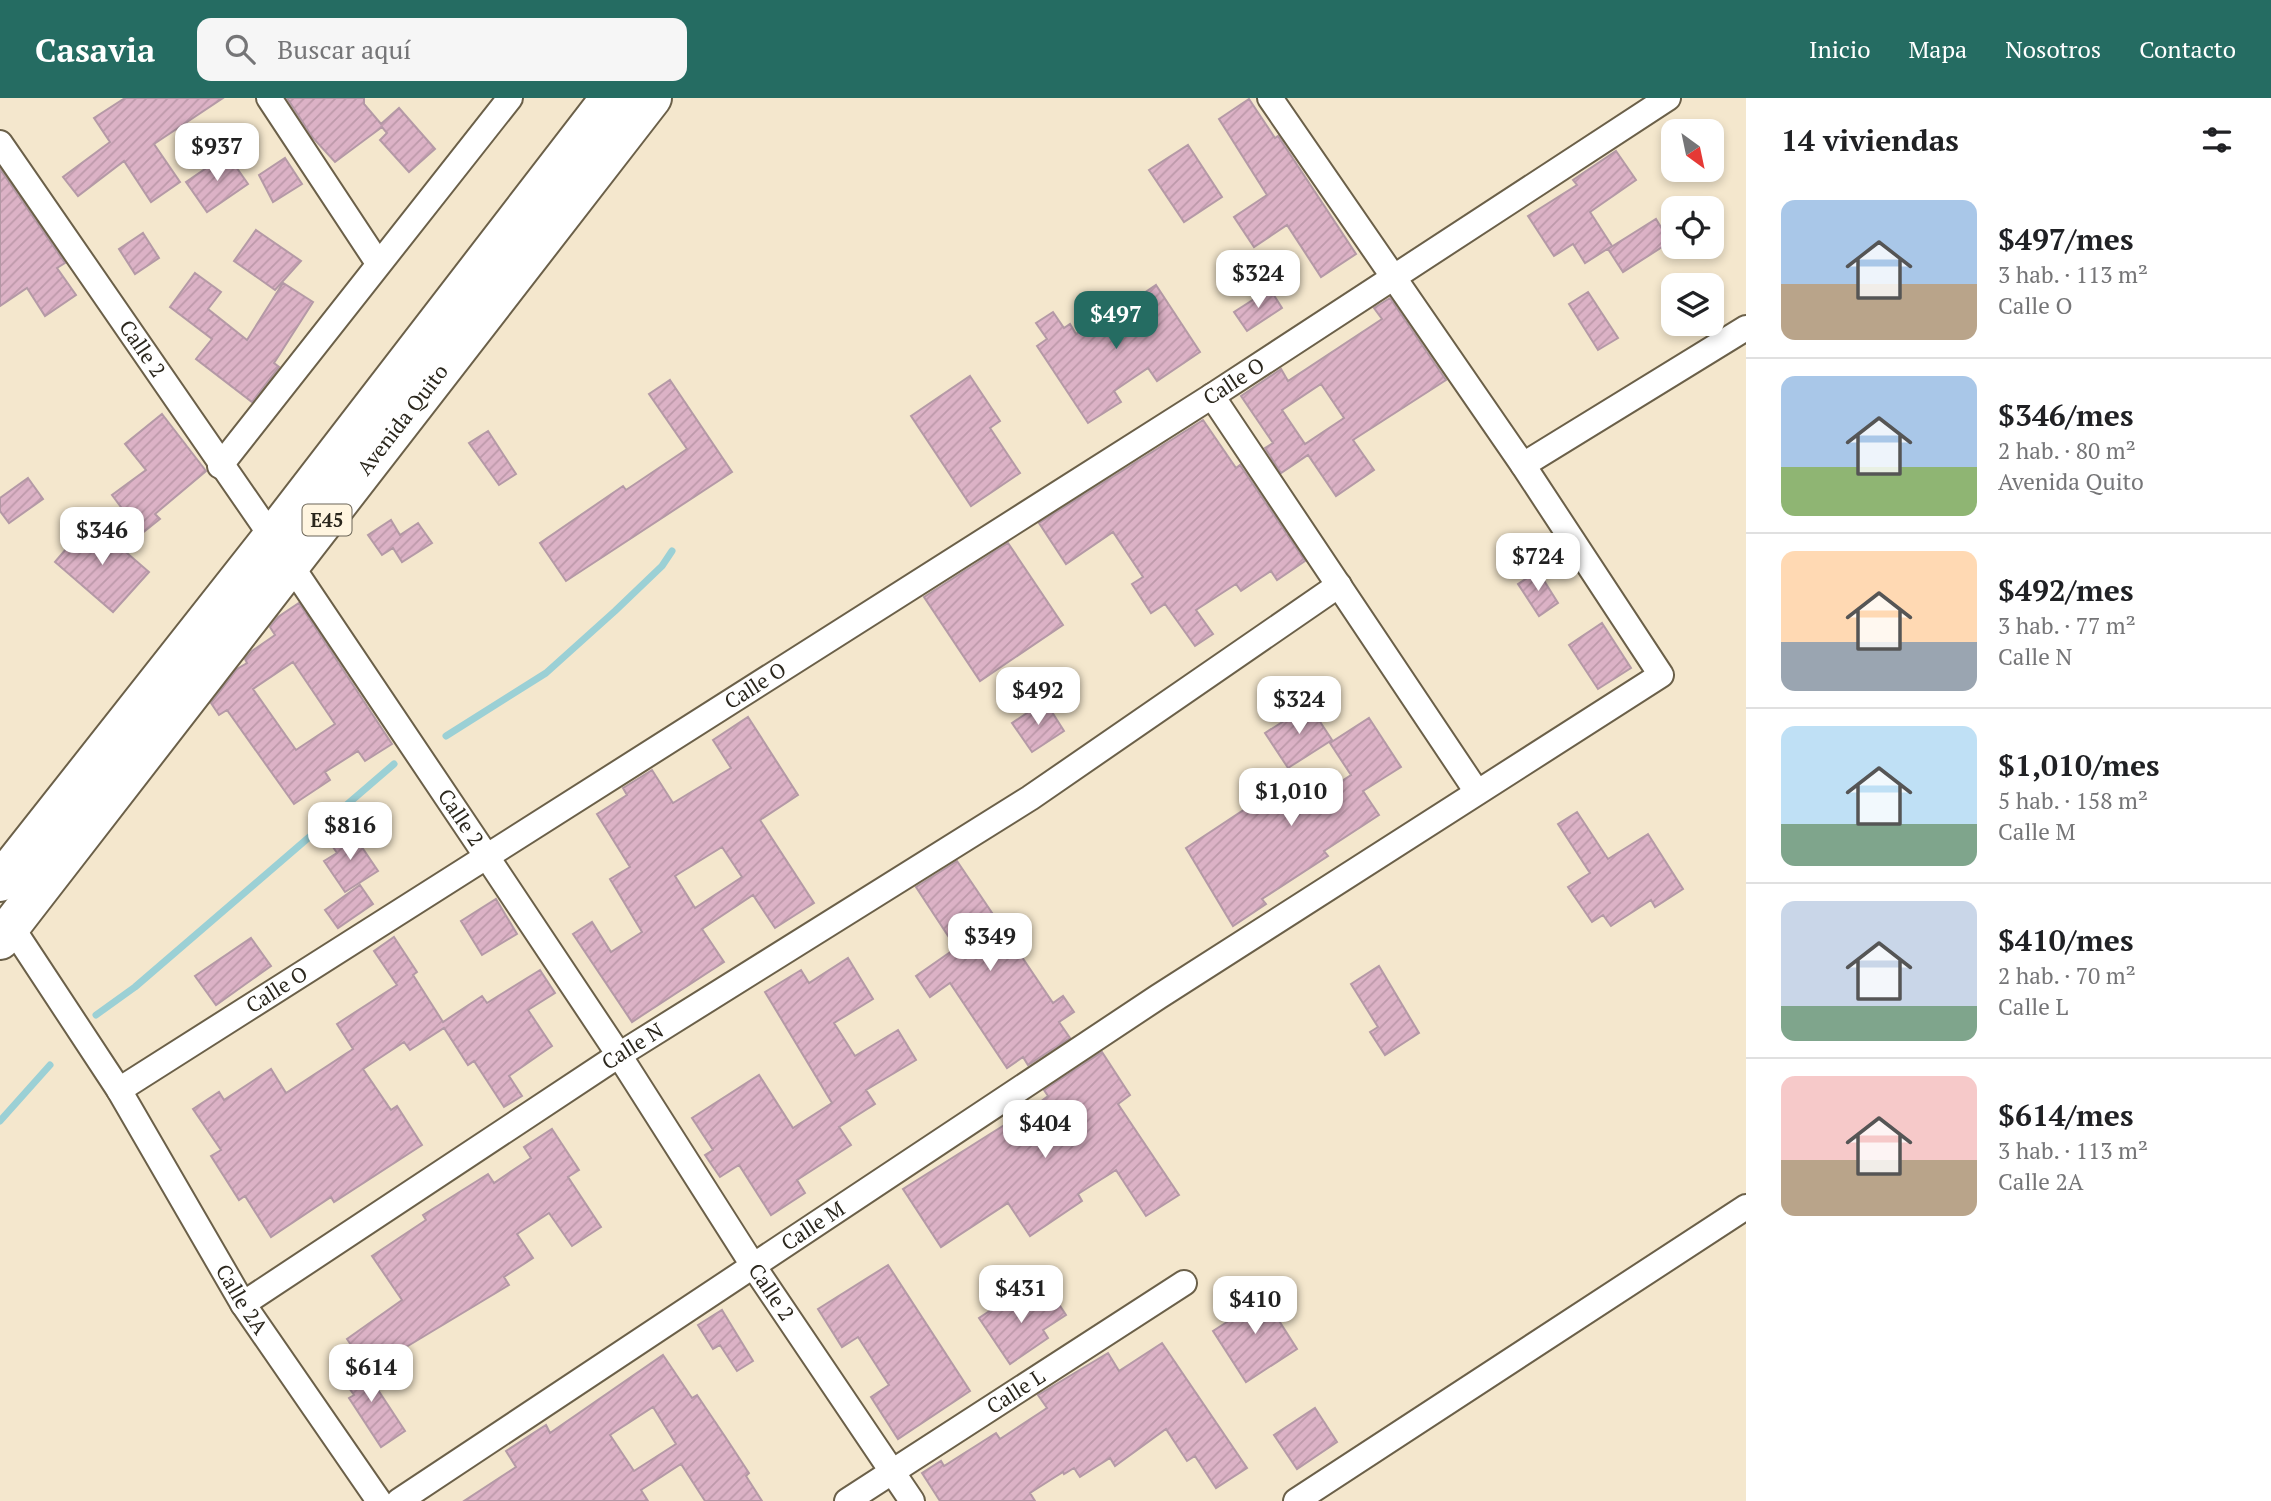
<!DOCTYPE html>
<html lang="es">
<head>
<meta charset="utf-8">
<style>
  body { margin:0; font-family:"PT Serif",serif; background:#f6f6f6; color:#202124; height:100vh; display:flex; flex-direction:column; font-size:26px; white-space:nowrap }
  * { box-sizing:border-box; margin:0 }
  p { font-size:23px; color:#757577 }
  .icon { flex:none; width:38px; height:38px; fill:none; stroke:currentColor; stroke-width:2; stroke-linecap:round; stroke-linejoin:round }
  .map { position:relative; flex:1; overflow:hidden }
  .sheet { display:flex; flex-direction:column; background:#fff; width:525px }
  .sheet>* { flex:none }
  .needle { width:46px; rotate:147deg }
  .tools { position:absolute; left:1661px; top:21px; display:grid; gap:14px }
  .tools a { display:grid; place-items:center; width:63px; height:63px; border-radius:14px; background:#fff; box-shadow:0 4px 10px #0003; font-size:35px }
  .price { position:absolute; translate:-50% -60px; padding:0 16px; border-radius:14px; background:#fff; color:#222; font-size:23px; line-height:46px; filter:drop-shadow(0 2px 4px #0008) }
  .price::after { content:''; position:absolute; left:50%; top:42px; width:21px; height:16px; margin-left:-10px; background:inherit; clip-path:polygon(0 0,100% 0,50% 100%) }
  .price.on { background:#256c62; color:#fff }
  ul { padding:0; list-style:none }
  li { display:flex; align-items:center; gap:21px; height:175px; padding:0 35px }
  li+li { border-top:2px solid #e0e0e0 }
  li span { display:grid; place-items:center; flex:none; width:196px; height:140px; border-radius:14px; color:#555 }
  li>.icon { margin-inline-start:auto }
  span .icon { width:84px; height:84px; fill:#fffc; stroke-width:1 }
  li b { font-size:30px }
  h2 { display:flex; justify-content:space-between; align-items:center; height:84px; padding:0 35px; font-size:30px }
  header { display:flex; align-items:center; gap:42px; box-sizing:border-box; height:98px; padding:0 35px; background:#256c62; color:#fff }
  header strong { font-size:33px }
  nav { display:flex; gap:38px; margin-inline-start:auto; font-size:24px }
  .search { width:490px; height:63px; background:#f6f6f6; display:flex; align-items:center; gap:18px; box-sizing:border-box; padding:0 24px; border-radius:14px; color:#757577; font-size:26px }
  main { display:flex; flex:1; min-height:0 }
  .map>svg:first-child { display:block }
</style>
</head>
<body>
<header>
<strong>Casavia</strong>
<div class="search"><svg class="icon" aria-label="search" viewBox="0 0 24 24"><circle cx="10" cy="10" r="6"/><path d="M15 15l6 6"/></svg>Buscar aquí</div>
<nav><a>Inicio</a><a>Mapa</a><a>Nosotros</a><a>Contacto</a></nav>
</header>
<main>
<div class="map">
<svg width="1746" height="1403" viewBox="0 0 1746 1403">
  <defs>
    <pattern id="building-hatch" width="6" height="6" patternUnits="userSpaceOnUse" patternTransform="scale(1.75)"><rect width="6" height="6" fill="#dcb2c6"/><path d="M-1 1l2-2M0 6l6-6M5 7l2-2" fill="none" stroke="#bd99aa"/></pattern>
  </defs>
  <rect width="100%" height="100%" fill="#f4e7cd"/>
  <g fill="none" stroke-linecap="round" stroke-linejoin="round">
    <!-- stream -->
    <path stroke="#9bd0d5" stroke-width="7" d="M 446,638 L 546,575 L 615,513 L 662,468 L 672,453
      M 96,917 L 135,889 L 394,666
      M 0,1023 L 50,967"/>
  </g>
  <!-- building -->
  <path fill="url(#building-hatch)" stroke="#b499a6" stroke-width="2" fill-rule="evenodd" d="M 125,0 L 223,0 L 154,46 L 180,84 L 151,104 L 124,63 L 78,98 L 63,79 L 110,44 L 94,20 Z
    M 287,0 L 364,0 L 364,6 L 381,26 L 399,10 L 435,51 L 409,74 L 380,42 L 387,35 L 382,29 L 335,64 L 313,40 Z
    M 1249,1 L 1275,40 L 1278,38 L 1356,156 L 1321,179 L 1287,127 L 1254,149 L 1234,119 L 1267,97 L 1219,21 Z
    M 1188,47 L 1222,99 L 1184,124 L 1149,72 Z
    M 1616,53 L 1636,82 L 1590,114 L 1612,148 L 1585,165 L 1573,146 L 1554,158 L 1528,118 L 1577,87 L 1573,82 Z
    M 227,56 L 248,86 L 207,114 L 186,84 Z
    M 285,60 L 302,86 L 273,104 L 259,77 Z
    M 0,71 L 65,165 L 57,170 L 76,197 L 45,218 L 27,190 L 0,208 Z
    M 1656,121 L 1670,144 L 1623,174 L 1608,151 Z
    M 256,132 L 301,163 L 275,192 L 234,163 Z
    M 143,135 L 159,160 L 135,176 L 119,151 Z
    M 195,175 L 221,194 L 208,211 L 247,242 L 283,185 L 313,204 L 274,265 L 279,269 L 252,304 L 196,261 L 212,241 L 170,209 Z
    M 1156,187 L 1200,254 L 1157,283 L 1148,270 L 1114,293 L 1121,304 L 1088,325 L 1037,248 L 1047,241 L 1036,225 L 1053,214 L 1064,230 L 1070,226 L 1076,236 L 1105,217 L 1107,220 Z
    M 1270,191 L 1282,210 L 1247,233 L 1234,214 Z
    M 1588,194 L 1618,240 L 1598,252 L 1569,206 Z
    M 1390,200 L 1446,282 L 1353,342 L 1374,372 L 1336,398 L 1308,357 L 1281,375 L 1265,350 L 1273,345 L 1241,298 L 1281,271 L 1288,283 L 1382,221 L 1374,210 ZM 1321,286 L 1344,320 L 1305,346 L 1282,312 Z
    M 970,278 L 1000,323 L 990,330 L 1020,375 L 971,408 L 911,318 Z
    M 670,282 L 732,374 L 566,483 L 540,445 L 623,388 L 626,392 L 687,351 L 649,296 Z
    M 162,316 L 206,373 L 155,416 L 160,421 L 141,436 L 112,397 L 146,372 L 125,346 Z
    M 1203,322 L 1236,370 L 1240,367 L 1305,463 L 1277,482 L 1271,473 L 1241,493 L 1236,486 L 1196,512 L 1213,536 L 1195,548 L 1165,506 L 1151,515 L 1132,486 L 1143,479 L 1113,434 L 1066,466 L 1039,425 Z
    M 488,333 L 516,376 L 499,387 L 469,345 Z
    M 28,380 L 43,401 L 9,425 L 0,413 L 0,400 Z
    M 391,422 L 400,437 L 418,425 L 432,445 L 402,464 L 393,450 L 382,457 L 368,437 Z
    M 90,423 L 149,474 L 113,514 L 55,464 Z
    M 1008,445 L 1063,527 L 980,583 L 924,499 Z
    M 1538,473 L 1558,505 L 1539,518 L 1518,486 Z
    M 299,505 L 392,646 L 365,663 L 358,653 L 325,674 L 330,682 L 294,706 L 227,612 L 219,617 L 211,605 L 237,571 L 247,565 L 245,561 L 252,553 L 275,537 L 270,529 L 278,519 ZM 293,564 L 335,626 L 296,652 L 253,591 Z
    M 1602,525 L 1631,570 L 1598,591 L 1569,547 Z
    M 1045,603 L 1064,633 L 1032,654 L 1012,625 Z
    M 1309,607 L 1332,642 L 1288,670 L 1265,635 Z
    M 748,619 L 798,697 L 760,722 L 814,805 L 775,830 L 753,797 L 702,831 L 724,864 L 632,924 L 573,836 L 592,824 L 611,854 L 642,834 L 610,781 L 630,769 L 597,716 L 627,697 L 623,690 L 652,672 L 673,705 L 731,670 L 713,642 ZM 722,749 L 742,779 L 695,810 L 675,778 Z
    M 1369,620 L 1401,669 L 1363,693 L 1379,717 L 1324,753 L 1328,758 L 1262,801 L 1266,806 L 1233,828 L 1186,750 L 1295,678 L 1311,703 L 1351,677 L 1330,645 Z
    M 1577,714 L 1608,761 L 1648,736 L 1683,791 L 1655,809 L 1651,802 L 1611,828 L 1603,817 L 1592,824 L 1568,789 L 1590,775 L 1558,726 Z
    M 351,733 L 378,773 L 345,794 L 324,763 L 337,755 L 331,746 Z
    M 957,763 L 1053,905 L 1063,898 L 1074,914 L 1059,924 L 1070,940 L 1028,967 L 1023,959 L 1007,970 L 950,885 L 930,899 L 916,878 L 956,850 L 916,789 Z
    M 360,787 L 373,806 L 338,830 L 325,812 Z
    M 496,801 L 517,836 L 482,857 L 461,823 Z
    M 394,839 L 417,874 L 413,877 L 443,924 L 482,898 L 487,905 L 540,872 L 555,895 L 528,912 L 552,948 L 509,978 L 522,998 L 504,1009 L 474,963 L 468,967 L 444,930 L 410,952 L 404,944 L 363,971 L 391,1012 L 397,1008 L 422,1047 L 334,1104 L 331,1099 L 271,1139 L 245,1098 L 239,1102 L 211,1058 L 221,1052 L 193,1011 L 219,994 L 224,1002 L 271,971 L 286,995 L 353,951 L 337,926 L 397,887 L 374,853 Z
    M 251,840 L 271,868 L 216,907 L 195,878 Z
    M 848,860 L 873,901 L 834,925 L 855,958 L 898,932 L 916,962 L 866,992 L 875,1006 L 839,1029 L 851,1047 L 797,1082 L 805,1095 L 771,1117 L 739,1067 L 720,1079 L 705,1057 L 713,1052 L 692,1020 L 759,977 L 793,1030 L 832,1005 L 765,894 L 801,872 L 809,885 Z
    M 1379,868 L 1419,935 L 1385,957 L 1370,934 L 1378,929 L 1351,886 Z
    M 1102,954 L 1130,997 L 1118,1006 L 1179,1097 L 1146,1118 L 1116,1072 L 1078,1096 L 1082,1103 L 1030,1138 L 1008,1105 L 941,1149 L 903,1091 L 1036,1007 L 1048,998 L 1044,992 Z
    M 552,1031 L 579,1072 L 568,1079 L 601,1129 L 572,1148 L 549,1115 L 517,1136 L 533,1160 L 504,1179 L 509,1187 L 368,1272 L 347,1241 L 402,1202 L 372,1158 L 426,1122 L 423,1117 L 488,1076 L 494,1085 L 531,1060 L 524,1049 Z
    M 888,1167 L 970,1293 L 898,1341 L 871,1299 L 889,1287 L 858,1239 L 842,1249 L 818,1211 Z
    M 1255,1185 L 1297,1251 L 1246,1284 L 1213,1233 L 1247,1211 L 1238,1196 Z
    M 1018,1194 L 1029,1212 L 1053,1197 L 1066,1217 L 1043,1232 L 1048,1240 L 1010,1266 L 979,1220 Z
    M 722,1212 L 753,1263 L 737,1273 L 720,1247 L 713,1251 L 698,1227 Z
    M 1162,1245 L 1247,1370 L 1216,1390 L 1195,1358 L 1187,1363 L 1166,1331 L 1115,1368 L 1110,1360 L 1080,1379 L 1074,1370 L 1064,1376 L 1063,1374 L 1030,1395 L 1035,1403 L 940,1403 L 922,1375 L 941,1363 L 944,1368 L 996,1335 L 1000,1341 L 1047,1310 L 1038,1297 L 1108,1255 L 1119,1273 Z
    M 663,1257 L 692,1300 L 697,1297 L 726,1340 L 749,1375 L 746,1378 L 762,1403 L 705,1403 L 681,1366 L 641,1392 L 648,1403 L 464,1403 L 516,1369 L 506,1353 L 546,1327 L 550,1335 ZM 653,1309 L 676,1346 L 634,1373 L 610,1337 Z
    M 357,1260 L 405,1333 L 381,1349 L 349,1300 L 354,1297 L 337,1273 Z
    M 1315,1310 L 1337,1344 L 1297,1371 L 1274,1337 Z"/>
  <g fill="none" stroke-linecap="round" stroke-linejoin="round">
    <defs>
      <g id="minor">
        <path d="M 269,0 L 378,165"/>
        <path id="s1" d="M 0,45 L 272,439 L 485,756 L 619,957 L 754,1169 L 912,1403"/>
        <path d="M 1212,298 L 1477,694"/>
        <path d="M 1523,367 L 1746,230"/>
        <path d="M 220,368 L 510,0"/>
        <path id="s2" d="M 11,828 L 119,992 L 243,1206 L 379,1403"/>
        <path id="s3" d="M 119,992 L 1212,298 L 1668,0"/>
        <path id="s4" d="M 243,1206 L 619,957 L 1030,700 L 1339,487"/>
        <path id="s5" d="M 399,1403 L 1158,899 L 1661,577 L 1523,367 L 1270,0"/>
        <path id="s6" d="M 847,1403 L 1184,1185"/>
        <path d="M 1296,1403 L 1746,1109"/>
      </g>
      <g id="trunk">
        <path d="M 0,784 L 272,439 L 610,0"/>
        <path id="s7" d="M 0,842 L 652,0"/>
      </g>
    </defs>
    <!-- minor casing -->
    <use href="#minor" stroke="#6b6049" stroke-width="28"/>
    <!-- trunk casing -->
    <use href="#trunk" stroke="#6b6049" stroke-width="42"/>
    <!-- minor -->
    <use href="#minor" stroke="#fff" stroke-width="24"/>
    <!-- trunk -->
    <use href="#trunk" stroke="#fff" stroke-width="38"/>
  </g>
  <g text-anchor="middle" stroke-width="7" stroke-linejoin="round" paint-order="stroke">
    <!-- shield labels -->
    <rect fill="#fff5e0" stroke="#6b6558" stroke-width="2" x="302.5" y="406.5" width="49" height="31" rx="5"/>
    <g font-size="19" font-weight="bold" fill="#2b271d">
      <text x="327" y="429">E45</text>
    </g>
    <!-- street labels -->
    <g font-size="21" fill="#2b271d" stroke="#fff5e0">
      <text dy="7" stroke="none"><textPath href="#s1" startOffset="250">Calle 2</textPath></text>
      <text dy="7" stroke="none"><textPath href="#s3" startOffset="1321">Calle O</textPath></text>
      <text dy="7" stroke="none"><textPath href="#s7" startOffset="658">Avenida Quito</textPath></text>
      <text dy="7" stroke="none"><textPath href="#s3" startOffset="754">Calle O</textPath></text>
      <text dy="7" stroke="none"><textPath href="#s1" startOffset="817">Calle 2</textPath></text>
      <text dy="7" stroke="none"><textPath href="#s3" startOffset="187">Calle O</textPath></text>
      <text dy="7" stroke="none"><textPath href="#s4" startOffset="467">Calle N</textPath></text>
      <text dy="7" stroke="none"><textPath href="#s5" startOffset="497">Calle M</textPath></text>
      <text dy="7" stroke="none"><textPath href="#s1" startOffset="1384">Calle 2</textPath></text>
      <text dy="7" stroke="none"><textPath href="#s2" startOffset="439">Calle 2A</textPath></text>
      <text dy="7" stroke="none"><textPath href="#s6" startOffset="201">Calle L</textPath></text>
    </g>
  </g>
</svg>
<div class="tools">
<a><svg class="needle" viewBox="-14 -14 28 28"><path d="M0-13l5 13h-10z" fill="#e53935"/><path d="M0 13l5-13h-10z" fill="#757577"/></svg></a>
<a><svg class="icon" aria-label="locate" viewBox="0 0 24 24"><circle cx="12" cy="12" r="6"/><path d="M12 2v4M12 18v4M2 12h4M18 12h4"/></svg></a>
<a><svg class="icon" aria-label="layers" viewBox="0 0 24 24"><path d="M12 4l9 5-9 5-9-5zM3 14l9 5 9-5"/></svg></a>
</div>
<b class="price" style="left:217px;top:85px">$937</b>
<b class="price" style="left:1258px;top:212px">$324</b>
<b class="price on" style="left:1116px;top:253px">$497</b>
<b class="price" style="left:102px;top:469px">$346</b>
<b class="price" style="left:1538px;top:495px">$724</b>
<b class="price" style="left:1038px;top:629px">$492</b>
<b class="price" style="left:1299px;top:638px">$324</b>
<b class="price" style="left:1291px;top:730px">$1,010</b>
<b class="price" style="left:350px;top:764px">$816</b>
<b class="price" style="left:990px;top:875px">$349</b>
<b class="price" style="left:1045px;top:1062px">$404</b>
<b class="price" style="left:1021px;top:1227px">$431</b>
<b class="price" style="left:1255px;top:1238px">$410</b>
<b class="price" style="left:371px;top:1306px">$614</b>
</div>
<section class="sheet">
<h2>14 viviendas<svg class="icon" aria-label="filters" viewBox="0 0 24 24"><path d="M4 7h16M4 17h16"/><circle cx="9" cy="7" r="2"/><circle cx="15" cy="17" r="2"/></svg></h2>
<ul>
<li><span style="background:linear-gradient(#a9c7e8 60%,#b9a48a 0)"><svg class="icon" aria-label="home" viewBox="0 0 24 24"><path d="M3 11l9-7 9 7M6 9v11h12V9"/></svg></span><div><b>$497/mes</b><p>3 hab. · 113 m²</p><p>Calle O</p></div></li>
<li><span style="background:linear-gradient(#a9c7e8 65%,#8fb573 0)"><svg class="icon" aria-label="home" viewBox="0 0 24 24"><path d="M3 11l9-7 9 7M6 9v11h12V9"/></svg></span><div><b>$346/mes</b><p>2 hab. · 80 m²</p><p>Avenida Quito</p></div></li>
<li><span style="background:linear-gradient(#ffd9b3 65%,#9aa5b1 0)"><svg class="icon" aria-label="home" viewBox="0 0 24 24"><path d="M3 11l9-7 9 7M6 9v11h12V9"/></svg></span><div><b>$492/mes</b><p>3 hab. · 77 m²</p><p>Calle N</p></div></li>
<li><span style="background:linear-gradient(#bfe0f5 70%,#7fa58c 0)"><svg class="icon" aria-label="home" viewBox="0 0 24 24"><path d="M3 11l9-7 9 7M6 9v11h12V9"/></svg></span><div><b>$1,010/mes</b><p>5 hab. · 158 m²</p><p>Calle M</p></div></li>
<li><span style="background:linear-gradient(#c9d6e8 75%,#7fa58c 0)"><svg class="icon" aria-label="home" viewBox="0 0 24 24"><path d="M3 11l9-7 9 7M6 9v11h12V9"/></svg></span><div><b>$410/mes</b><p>2 hab. · 70 m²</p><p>Calle L</p></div></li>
<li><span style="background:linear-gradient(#f6c9c9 60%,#b9a48a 0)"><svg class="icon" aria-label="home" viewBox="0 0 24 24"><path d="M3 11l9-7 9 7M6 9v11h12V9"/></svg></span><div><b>$614/mes</b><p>3 hab. · 113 m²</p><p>Calle 2A</p></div></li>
</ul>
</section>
</main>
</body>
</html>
